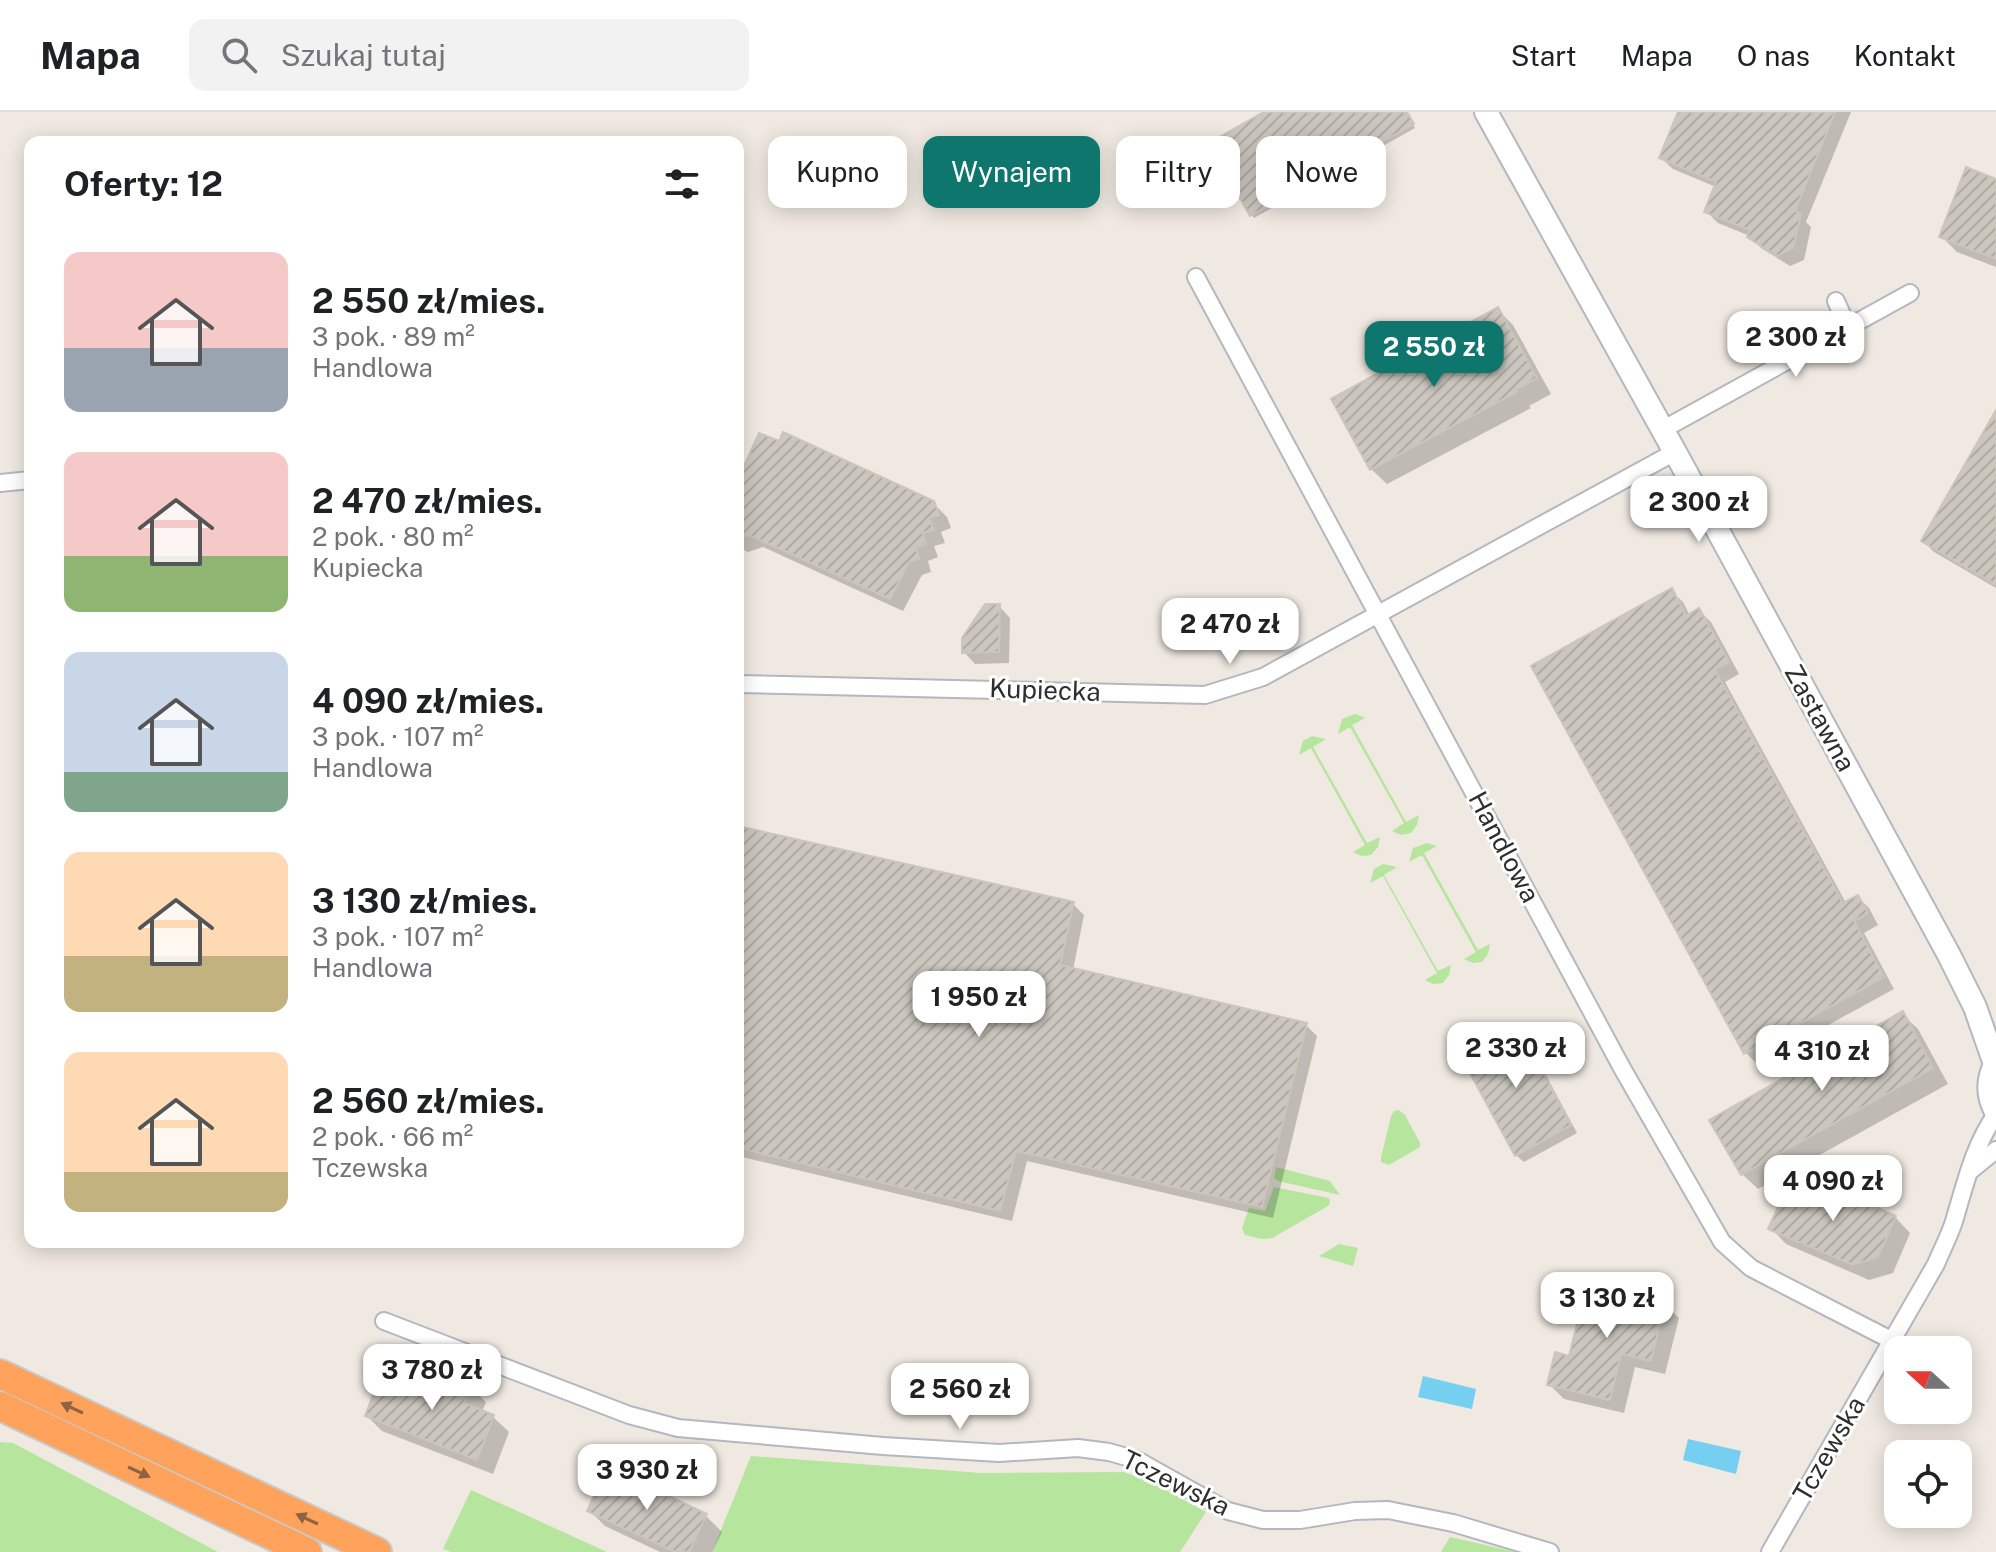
<!DOCTYPE html>
<html lang="pl">
<head>
<meta charset="utf-8">
<style>
  body { margin:0; font-family:"Public Sans",sans-serif; background:#f2f2f2; color:#202124; height:100vh; display:flex; flex-direction:column; font-size:30px; white-space:nowrap }
  * { box-sizing:border-box; margin:0 }
  p { font-size:26px; color:#757577 }
  .icon { flex:none; width:44px; height:44px; fill:none; stroke:currentColor; stroke-width:2; stroke-linecap:round; stroke-linejoin:round }
  .map { position:relative; flex:1; overflow:hidden }
  .side { position:absolute; left:24px; top:24px; width:720px; height:1112px; display:flex; flex-direction:column; background:#fff; border-radius:16px; box-shadow:0 4px 20px #0003 }
  .side>* { flex:none }
  .top-card { position:absolute; left:768px; top:24px; width:760px; height:72px; display:flex; gap:16px }
  .needle { width:52px; rotate:291deg }
  .tools { position:absolute; left:1884px; top:1224px; display:grid; gap:16px }
  .tools a { display:grid; place-items:center; width:88px; height:88px; border-radius:16px; background:#fff; box-shadow:0 4px 20px #0003; font-size:40px }
  .price { position:absolute; translate:-50% -68px; padding:0 18px; border-radius:16px; background:#fff; color:#222; font-size:26px; line-height:52px; filter:drop-shadow(0 2px 4px #0008) }
  .price::after { content:''; position:absolute; left:50%; top:48px; width:24px; height:18px; margin-left:-12px; background:inherit; clip-path:polygon(0 0,100% 0,50% 100%) }
  .price.active { background:#0f766e; color:#fff }
  ul { padding:0; list-style:none }
  li { display:flex; align-items:center; gap:24px; height:200px; padding:0 40px }
  li span { display:grid; place-items:center; flex:none; width:224px; height:160px; border-radius:16px; color:#555 }
  li>.icon { margin-inline-start:auto }
  span .icon { width:96px; height:96px; fill:#fffc; stroke-width:1 }
  li b { font-size:34px }
  h2 { display:flex; justify-content:space-between; align-items:center; height:96px; padding:0 40px; font-size:34px }
  .chip { padding:0 28px; border-radius:16px; background:#fff; box-shadow:0 4px 20px #0003; font-size:28px; line-height:72px }
  .chip.active { background:#0f766e; color:#fff }
  header { display:flex; align-items:center; gap:48px; box-sizing:border-box; height:112px; padding:0 40px; background:#fff; border-bottom:2px solid #e0e0e0 }
  header strong { font-size:38px }
  nav { display:flex; gap:44px; margin-inline-start:auto; font-size:28px }
  .search { width:560px; height:72px; background:#f2f2f2; display:flex; align-items:center; gap:20px; box-sizing:border-box; padding:0 28px; border-radius:16px; color:#757577; font-size:30px }
  .map>svg:first-child { display:block }
</style>
</head>
<body>
<header>
<strong>Mapa</strong>
<div class="search"><svg class="icon" aria-label="search" viewBox="0 0 24 24"><circle cx="10" cy="10" r="6"/><path d="M15 15l6 6"/></svg>Szukaj tutaj</div>
<nav><a>Start</a><a>Mapa</a><a>O nas</a><a>Kontakt</a></nav>
</header>
<div class="map">
<svg width="1996" height="1440" viewBox="0 0 1996 1440">
  <defs>
    <pattern id="building-hatch" width="6" height="6" patternUnits="userSpaceOnUse" patternTransform="scale(2)"><rect width="6" height="6" fill="#cbc7bf"/><path d="M-1 1l2-2M0 6l6-6M5 7l2-2" fill="none" stroke="#afaba4"/></pattern>
  </defs>
  <rect width="100%" height="100%" fill="#efe9e1"/>
  <!-- green -->
  <path fill="#b6e59e" d="M 1355,602 L 1365,606 L 1352,613 L 1406,710 L 1419,703 L 1417,713 L 1411,721 L 1401,723 L 1392,719 L 1404,711 L 1350,615 L 1338,622 L 1342,607 Z
    M 1312,624 L 1326,627 L 1313,635 L 1367,731 L 1380,725 L 1378,735 L 1371,743 L 1362,744 L 1353,740 L 1365,733 L 1311,636 L 1299,643 L 1303,629 Z
    M 1427,731 L 1437,734 L 1424,741 L 1478,838 L 1490,832 L 1488,842 L 1482,850 L 1473,851 L 1464,847 L 1476,840 L 1422,743 L 1409,750 L 1413,736 Z
    M 1383,752 L 1397,755 L 1384,763 L 1438,859 L 1451,853 L 1449,863 L 1443,871 L 1433,872 L 1425,868 L 1437,861 L 1383,764 L 1370,771 L 1374,757 Z
    M 1399,998 L 1405,1003 L 1420,1031 L 1420,1035 L 1389,1053 L 1381,1050 L 1381,1046 L 1391,1004 L 1394,999 Z
    M 1276,1055 L 1330,1069 L 1340,1083 L 1278,1069 L 1274,1066 Z
    M 1274,1075 L 1329,1086 L 1330,1091 L 1328,1094 L 1272,1126 L 1262,1127 L 1245,1123 L 1242,1116 L 1249,1096 L 1265,1099 Z
    M 1339,1132 L 1358,1136 L 1353,1154 L 1319,1144 Z
    M 0,1330 L 13,1331 L 218,1440 L 0,1440 Z
    M 751,1344 L 981,1361 L 1124,1360 L 1153,1371 L 1206,1400 L 1180,1440 L 712,1440 Z
    M 471,1378 L 607,1440 L 451,1440 L 443,1437 Z
    M 1450,1425 L 1516,1440 L 1441,1440 Z"/>
  <!-- water -->
  <path fill="#75cff0" d="M 1423,1264 L 1476,1277 L 1472,1297 L 1418,1285 Z
    M 1688,1327 L 1741,1339 L 1736,1362 L 1683,1348 Z"/>
  <!-- shadow -->
  <path fill="#0003" d="M 1268,0 L 1406,0 L 1415,16 L 1254,106 L 1211,32 Z
    M 1680,0 L 1851,0 L 1806,110 L 1811,115 L 1804,148 L 1790,154 L 1761,136 L 1750,124 L 1718,111 L 1706,99 L 1716,75 L 1673,57 L 1661,46 Z
    M 1996,69 L 1996,155 L 1957,140 L 1942,125 Z
    M 1498,198 L 1513,213 L 1551,282 L 1529,294 L 1531,296 L 1387,372 L 1371,357 Z
    M 1996,302 L 1996,476 L 1934,440 L 1923,429 Z
    M 738,372 L 933,391 L 947,405 L 951,416 L 941,420 L 945,431 L 934,434 L 938,445 L 928,449 L 931,460 L 922,463 L 903,499 L 763,435 L 748,440 L 738,435 Z
    M 1671,479 L 1683,490 L 1690,504 L 1699,499 L 1711,510 L 1739,562 L 1725,570 L 1846,791 L 1858,785 L 1869,796 L 1878,813 L 1864,821 L 1894,877 L 1757,952 L 1746,941 Z
    M 999,494 L 1010,506 L 1009,551 L 975,552 L 964,540 Z
    M 738,716 L 1073,792 L 1084,803 L 1073,858 L 1306,913 L 1317,924 L 1273,1106 L 1027,1049 L 1012,1109 L 738,1044 Z
    M 1902,902 L 1918,917 L 1948,972 L 1758,1077 L 1742,1062 Z
    M 1517,915 L 1524,922 L 1577,1021 L 1524,1050 L 1516,1043 Z
    M 1895,1105 L 1910,1121 L 1893,1161 L 1869,1168 L 1786,1132 L 1771,1116 Z
    M 1664,1192 L 1679,1206 L 1665,1262 L 1635,1255 L 1624,1301 L 1564,1287 L 1549,1272 L 1571,1246 Z
    M 470,1275 L 486,1290 L 482,1300 L 493,1305 L 509,1320 L 493,1362 L 382,1319 L 367,1304 L 426,1279 Z
    M 589,1398 L 706,1404 L 722,1420 L 712,1440 L 660,1440 L 605,1414 Z"/>
  <!-- building -->
  <path fill="url(#building-hatch)" stroke="#cbc5ba" stroke-width="2" d="M 1264,0 L 1407,0 L 1414,12 L 1250,104 L 1209,31 Z
    M 1678,0 L 1835,0 L 1795,99 L 1801,102 L 1793,136 L 1777,144 L 1747,125 L 1750,118 L 1704,100 L 1716,70 L 1659,46 Z
    M 1966,55 L 1996,67 L 1996,147 L 1939,125 Z
    M 1498,195 L 1537,266 L 1515,278 L 1517,280 L 1370,358 L 1331,287 Z
    M 1996,298 L 1996,473 L 1921,429 Z
    M 783,320 L 934,389 L 939,403 L 929,406 L 934,418 L 922,421 L 926,432 L 916,436 L 919,447 L 909,450 L 890,487 L 749,423 L 738,426 L 738,367 L 759,321 L 779,329 Z
    M 1672,476 L 1686,504 L 1699,496 L 1729,550 L 1715,558 L 1843,791 L 1858,783 L 1868,801 L 1854,809 L 1884,865 L 1744,942 L 1531,554 Z
    M 985,492 L 1000,492 L 999,540 L 962,541 L 962,526 Z
    M 738,714 L 1074,790 L 1060,853 L 1307,911 L 1262,1095 L 1016,1039 L 1000,1099 L 738,1036 Z
    M 1903,899 L 1933,956 L 1741,1063 L 1709,1008 Z
    M 1517,912 L 1571,1013 L 1515,1044 L 1460,943 Z
    M 1813,1067 L 1896,1104 L 1878,1145 L 1853,1153 L 1768,1117 L 1783,1084 Z
    M 1587,1172 L 1665,1190 L 1651,1249 L 1621,1242 L 1610,1288 L 1547,1273 L 1555,1240 L 1569,1244 Z
    M 432,1258 L 471,1273 L 464,1291 L 494,1303 L 477,1348 L 365,1304 L 382,1260 L 425,1276 Z
    M 607,1355 L 707,1402 L 689,1440 L 675,1440 L 587,1399 Z"/>
  <g fill="none" stroke-linecap="round" stroke-linejoin="round">
    <defs>
      <path id="minor" d="M 1196,165 L 1622,956 L 1722,1130 L 1751,1156 L 1891,1228
        M 1836,189 L 1848,216
        M 1662,318 L 1910,181
        M 0,371 L 30,368
        M 738,572 L 1205,583 L 1263,565 L 1675,340
        M 1970,1059 L 1996,1038
        M 384,1209 L 629,1303 L 678,1316 L 883,1334 L 999,1341 L 1078,1336 L 1109,1340 L 1137,1348 L 1228,1399 L 1263,1408 L 1300,1408 L 1355,1399 L 1388,1398 L 1453,1411 L 1550,1440
        M 1770,1440 L 1936,1152 C 1942,1137 1951,1121 1955,1106 C 1966,1069 1974,1034 1996,1002"/>
      <path id="secondary" d="M 1486,0 L 1675,340 L 1949,843 L 1975,895 L 1995,952
        M 1996,950 C 1987,969 1987,982 1996,1000"/>
      <path id="motorway" d="M 0,1262 L 377,1440
        M 0,1294 L 307,1440"/>
    </defs>
    <!-- minor casing -->
    <use href="#minor" stroke="#b4b7c1" stroke-width="20"/>
    <!-- secondary casing -->
    <use href="#secondary" stroke="#b4b7c1" stroke-width="26"/>
    <!-- motorway casing -->
    <use href="#motorway" stroke="#c9c9c9" stroke-width="32"/>
    <!-- minor -->
    <use href="#minor" stroke="#fff" stroke-width="16"/>
    <!-- secondary -->
    <use href="#secondary" stroke="#fff" stroke-width="22"/>
    <!-- motorway -->
    <use href="#motorway" stroke="#ffa35c" stroke-width="28"/>
  </g>
  <!-- one-way arrows -->
  <defs><path id="oneway-solid" d="M-6-.8H1V-3.2L6.5 0L1 3.2V.8H-6Z" transform="scale(2)"/></defs>
  <g fill="#8c6343">
    <use href="#oneway-solid" transform="translate(72 1296) rotate(-155)"/>
    <use href="#oneway-solid" transform="translate(139 1360) rotate(25)"/>
    <use href="#oneway-solid" transform="translate(307 1407) rotate(-155)"/>
  </g>
  <g text-anchor="middle" stroke-width="6" stroke-linejoin="round" paint-order="stroke">
    <!-- street labels -->
    <g font-size="26" fill="#2e2e2e" stroke="#fff">
      <text transform="translate(1045 578) rotate(2)" y="9">Kupiecka</text>
      <text transform="translate(1820 606) rotate(61)" y="9">Zastawna</text>
      <text transform="translate(1504 735) rotate(62)" y="9">Handlowa</text>
      <text transform="translate(1829 1337) rotate(-60)" y="9">Tczewska</text>
      <text transform="translate(1176 1371) rotate(26)" y="9">Tczewska</text>
    </g>
  </g>
</svg>
<div class="tools">
<a><svg class="needle" viewBox="-14 -14 28 28"><path d="M0-13l5 13h-10z" fill="#e53935"/><path d="M0 13l5-13h-10z" fill="#757577"/></svg></a>
<a><svg class="icon" aria-label="locate" viewBox="0 0 24 24"><circle cx="12" cy="12" r="6"/><path d="M12 2v4M12 18v4M2 12h4M18 12h4"/></svg></a>
</div>
<b class="price" style="left:1796px;top:267px">2 300 zł</b>
<b class="price active" style="left:1434px;top:277px">2 550 zł</b>
<b class="price" style="left:1699px;top:432px">2 300 zł</b>
<b class="price" style="left:1230px;top:554px">2 470 zł</b>
<b class="price" style="left:979px;top:927px">1 950 zł</b>
<b class="price" style="left:1516px;top:978px">2 330 zł</b>
<b class="price" style="left:1822px;top:981px">4 310 zł</b>
<b class="price" style="left:1833px;top:1111px">4 090 zł</b>
<b class="price" style="left:1607px;top:1228px">3 130 zł</b>
<b class="price" style="left:432px;top:1300px">3 780 zł</b>
<b class="price" style="left:960px;top:1319px">2 560 zł</b>
<b class="price" style="left:647px;top:1400px">3 930 zł</b>
<div class="top-card">
<a class="chip">Kupno</a>
<a class="chip active">Wynajem</a>
<a class="chip">Filtry</a>
<a class="chip">Nowe</a>
</div>
<section class="side">
<h2>Oferty: 12<svg class="icon" aria-label="filters" viewBox="0 0 24 24"><path d="M4 7h16M4 17h16"/><circle cx="9" cy="7" r="2"/><circle cx="15" cy="17" r="2"/></svg></h2>
<ul>
<li><span style="background:linear-gradient(#f6c9c9 60%,#9aa5b1 0)"><svg class="icon" aria-label="home" viewBox="0 0 24 24"><path d="M3 11l9-7 9 7M6 9v11h12V9"/></svg></span><div><b>2 550 zł/mies.</b><p>3 pok. · 89 m²</p><p>Handlowa</p></div></li>
<li><span style="background:linear-gradient(#f6c9c9 65%,#8fb573 0)"><svg class="icon" aria-label="home" viewBox="0 0 24 24"><path d="M3 11l9-7 9 7M6 9v11h12V9"/></svg></span><div><b>2 470 zł/mies.</b><p>2 pok. · 80 m²</p><p>Kupiecka</p></div></li>
<li><span style="background:linear-gradient(#c9d6e8 75%,#7fa58c 0)"><svg class="icon" aria-label="home" viewBox="0 0 24 24"><path d="M3 11l9-7 9 7M6 9v11h12V9"/></svg></span><div><b>4 090 zł/mies.</b><p>3 pok. · 107 m²</p><p>Handlowa</p></div></li>
<li><span style="background:linear-gradient(#ffd9b3 65%,#c2b280 0)"><svg class="icon" aria-label="home" viewBox="0 0 24 24"><path d="M3 11l9-7 9 7M6 9v11h12V9"/></svg></span><div><b>3 130 zł/mies.</b><p>3 pok. · 107 m²</p><p>Handlowa</p></div></li>
<li><span style="background:linear-gradient(#ffd9b3 75%,#c2b280 0)"><svg class="icon" aria-label="home" viewBox="0 0 24 24"><path d="M3 11l9-7 9 7M6 9v11h12V9"/></svg></span><div><b>2 560 zł/mies.</b><p>2 pok. · 66 m²</p><p>Tczewska</p></div></li>
</ul>
</section>
</div>
</body>
</html>
